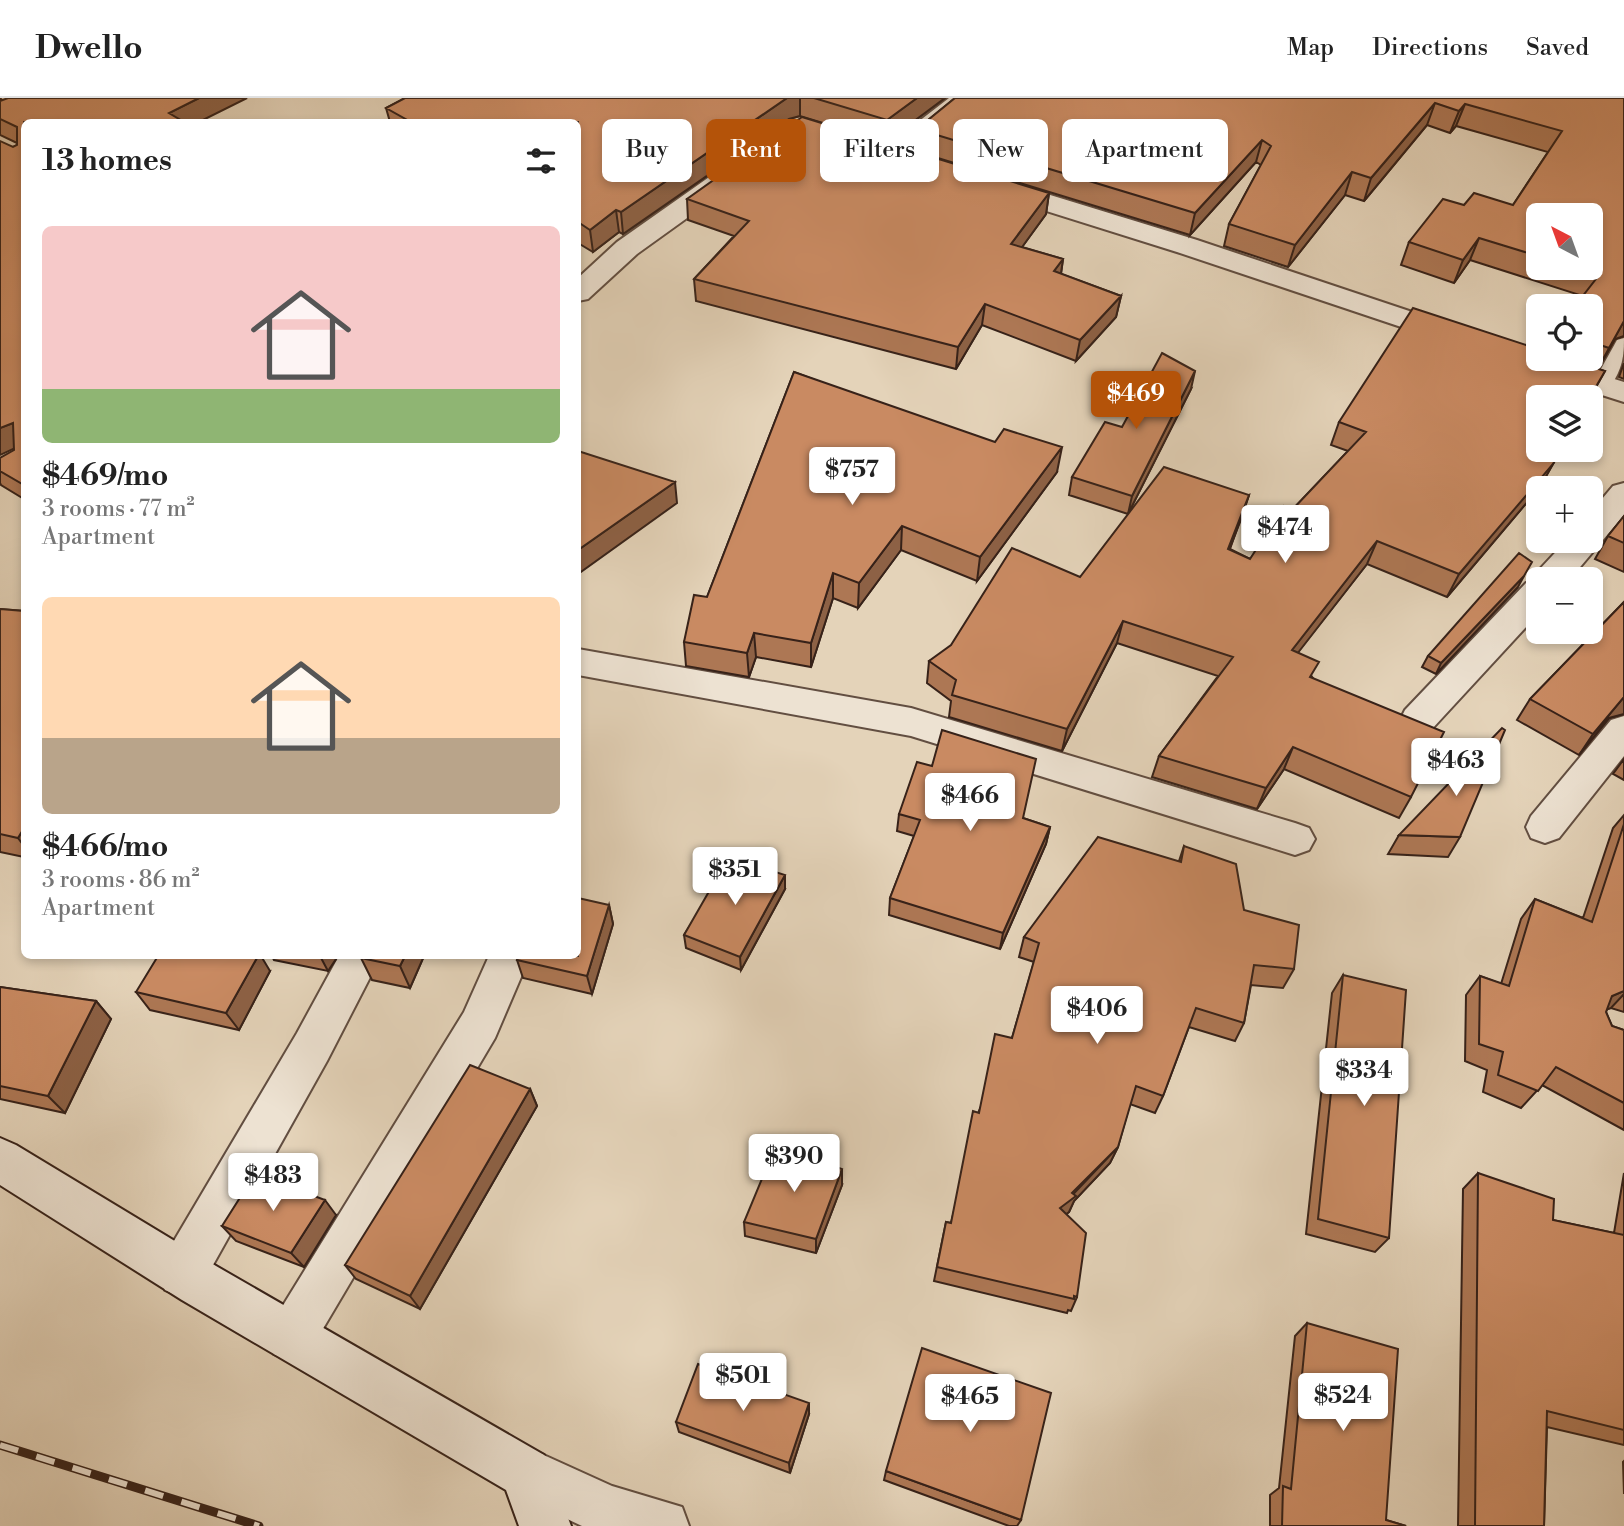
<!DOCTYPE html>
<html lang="en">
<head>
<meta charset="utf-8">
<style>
  body { margin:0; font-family:"Libre Bodoni",serif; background:#f2f2f2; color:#222; height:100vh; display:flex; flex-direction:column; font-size:26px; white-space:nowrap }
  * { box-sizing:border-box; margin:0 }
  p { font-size:23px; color:#767676 }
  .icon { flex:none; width:38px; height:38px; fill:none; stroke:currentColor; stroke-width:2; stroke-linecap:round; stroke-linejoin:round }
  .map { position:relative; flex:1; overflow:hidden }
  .drawer { position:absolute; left:21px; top:21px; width:560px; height:840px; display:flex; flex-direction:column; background:#fff; border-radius:10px; box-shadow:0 4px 10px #0003 }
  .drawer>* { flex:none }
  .guide { position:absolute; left:602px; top:21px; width:665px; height:63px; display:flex; gap:14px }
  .needle { width:46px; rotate:319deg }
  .fabs { position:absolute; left:1526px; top:105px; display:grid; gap:14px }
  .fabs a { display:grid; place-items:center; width:77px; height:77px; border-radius:10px; background:#fff; box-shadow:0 4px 10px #0003; font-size:35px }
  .price { position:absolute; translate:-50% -60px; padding:0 16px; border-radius:7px; background:#fff; color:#222; font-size:23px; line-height:46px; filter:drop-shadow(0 2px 4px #0008) }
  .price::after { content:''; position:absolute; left:50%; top:42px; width:21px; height:16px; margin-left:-10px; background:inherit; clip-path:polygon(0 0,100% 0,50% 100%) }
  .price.active { background:#b45309; color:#fff }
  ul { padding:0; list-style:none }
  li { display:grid; align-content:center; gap:14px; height:371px; padding:0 21px }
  li span { display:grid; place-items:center; height:217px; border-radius:10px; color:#555 }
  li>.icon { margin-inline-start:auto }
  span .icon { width:126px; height:126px; fill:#fffc; stroke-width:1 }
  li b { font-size:30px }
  h2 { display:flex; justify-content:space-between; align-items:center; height:84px; padding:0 21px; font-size:30px }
  .chip { padding:0 24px; border-radius:10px; background:#fff; box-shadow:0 4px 10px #0003; font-size:24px; line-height:63px }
  .chip.active { background:#b45309; color:#fff }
  header { display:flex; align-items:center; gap:42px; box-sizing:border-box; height:98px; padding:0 35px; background:#fff; border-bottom:2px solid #e0e0e0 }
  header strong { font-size:33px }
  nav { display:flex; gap:38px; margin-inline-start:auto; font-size:24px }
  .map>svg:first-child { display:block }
</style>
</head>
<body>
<header>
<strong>Dwello</strong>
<nav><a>Map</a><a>Directions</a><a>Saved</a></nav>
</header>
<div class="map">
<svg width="1624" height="1428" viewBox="0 0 1624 1428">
  <rect width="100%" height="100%" fill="#e4d3b9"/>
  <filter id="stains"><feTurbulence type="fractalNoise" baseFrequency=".00286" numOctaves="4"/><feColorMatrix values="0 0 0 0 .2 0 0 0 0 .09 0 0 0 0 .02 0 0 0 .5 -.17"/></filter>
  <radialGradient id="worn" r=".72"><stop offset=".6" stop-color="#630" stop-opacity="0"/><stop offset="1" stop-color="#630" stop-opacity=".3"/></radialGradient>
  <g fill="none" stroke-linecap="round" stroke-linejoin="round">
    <defs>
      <path id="lane" d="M 1624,240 C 1624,263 1621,272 1609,291 L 1595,291 L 1592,287 L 1617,242 Z"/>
      <path id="street" d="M 949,0 L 977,0 L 901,61 L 892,64 L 883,61 L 879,56 L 883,51 Z
        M 731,68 L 740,70 L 744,76 L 740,82 L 637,156 L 588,201 L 578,203 L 578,180 L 617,144 L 722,70 Z
        M 998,81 L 1197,142 L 1466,232 L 1471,238 L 1466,244 L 1456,247 L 1446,244 L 1177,154 L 989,95 L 985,89 L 989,83 Z
        M 1550,261 L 1624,284 L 1624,304 L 1539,277 L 1535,270 L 1539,263 Z
        M 1624,385 L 1624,417 L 1570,481 L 1538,481 L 1538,516 L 1431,632 L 1418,636 L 1405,632 L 1400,622 L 1405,612 L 1526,485 L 1535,483 L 1539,472 L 1566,443 L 1591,443 L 1591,414 L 1613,388 Z
        M 578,551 L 911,610 L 1295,725 L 1309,730 L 1315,741 L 1309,752 L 1295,757 L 911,638 L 578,577 Z
        M 1624,618 L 1624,658 L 1559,740 L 1545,745 L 1531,740 L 1526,729 L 1531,718 L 1611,622 Z
        M 339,858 L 381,858 L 327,963 L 199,1192 L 182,1199 L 165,1192 L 158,1175 L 165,1158 L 297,935 Z
        M 489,858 L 530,858 L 495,940 L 308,1256 L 291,1263 L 274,1256 L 267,1239 L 274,1222 L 464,914 Z
        M 526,1349 L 612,1388 L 682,1409 L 689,1428 L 582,1428 L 508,1393 L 500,1375 L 508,1357 Z"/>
      <path id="secondary" d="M 0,1040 L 16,1047 L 216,1168 L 544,1357 L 571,1428 L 519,1428 L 506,1392 L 182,1202 L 0,1087 Z"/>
    </defs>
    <!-- lane casing -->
    <use href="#lane" stroke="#624e41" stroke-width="4"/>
    <!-- street casing -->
    <use href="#street" stroke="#624e41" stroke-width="4"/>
    <!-- secondary casing -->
    <use href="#secondary" stroke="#372219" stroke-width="4"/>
    <!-- lane -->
    <use href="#lane" fill="#ede2d2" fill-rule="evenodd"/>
    <!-- street -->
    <use href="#street" fill="#ede2d2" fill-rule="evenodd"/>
    <!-- secondary -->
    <use href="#secondary" fill="#ede2d2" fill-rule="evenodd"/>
    <defs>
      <path id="rail" d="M 0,1347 L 259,1428"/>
    </defs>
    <!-- rail casing -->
    <use href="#rail" stroke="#372219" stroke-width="9"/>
    <!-- rail -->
    <use href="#rail" stroke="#ede2d2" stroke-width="6" stroke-dasharray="19" stroke-linecap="butt"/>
  </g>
  <!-- wall -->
  <path fill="#ad7754" stroke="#372219" stroke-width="2" fill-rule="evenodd" d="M 0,0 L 24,24 L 24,401 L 1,387 L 0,385 L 0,373 L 14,352 L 13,49 L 17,47 L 17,45 L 0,37 Z
    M 405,0 L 945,0 L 886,44 L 800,18 L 789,21 L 623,136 L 619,134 L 593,154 L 578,145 L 578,24 L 390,24 L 386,10 Z
    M 955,0 L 1624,0 L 1624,238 L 1615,241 L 1598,271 L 1605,273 L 1540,389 L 1447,499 L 1367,466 L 1298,554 L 1312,579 L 1411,699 L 1399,720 L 1284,671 L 1257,711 L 1152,679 L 1159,658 L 1218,578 L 1117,545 L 1062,653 L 949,619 L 951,603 L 927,585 L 929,563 L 1080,479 L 1249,397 L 1230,451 L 1250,461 L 1293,411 L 1348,353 L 1331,347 L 1339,324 L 1538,261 L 1591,261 L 1591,208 L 1583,198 L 1470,162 L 1454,185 L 1401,167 L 1409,144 L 1464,107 L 1513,107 L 1548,54 L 1456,28 L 1450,35 L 1427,27 L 1364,103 L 1345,97 L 1288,169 L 1224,148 L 1229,126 L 1261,67 L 1256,64 L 1190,137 L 915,53 L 917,31 ZM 1538,117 L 1591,170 L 1538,170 Z
    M 1049,95 L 1046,116 L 1022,149 L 1063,161 L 1061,176 L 1121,198 L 1116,219 L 1076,263 L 982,227 L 956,271 L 696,203 L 694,181 L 734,138 L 688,122 L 687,101 Z
    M 1624,265 L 1624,281 L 1619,279 Z
    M 794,274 L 1057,374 L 977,483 L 901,452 L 858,510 L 833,500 L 811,569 L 756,559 L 749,579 L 686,568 L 684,544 L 707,499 Z
    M 1191,291 L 1128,416 L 1069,397 L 1072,379 L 1122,329 Z
    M 1624,418 L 1624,474 L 1595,461 L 1608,438 Z
    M 1518,489 L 1436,576 L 1422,569 L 1428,558 Z
    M 1624,504 L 1624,616 L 1609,620 L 1579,657 L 1517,622 L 1530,601 Z
    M 0,511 L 24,513 L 24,759 L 0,754 Z
    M 1624,661 L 1624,682 L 1613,676 Z
    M 899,716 L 1023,720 L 1050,729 L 1046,746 L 1000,851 L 889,817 L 890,800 L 914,738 L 897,733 Z
    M 1624,717 L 1624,914 L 1611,910 L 1607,911 L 1606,914 L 1612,928 L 1624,932 L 1624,1032 L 1542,987 L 1521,1010 L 1483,994 L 1487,972 L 1465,963 L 1466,897 L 1480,878 L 1501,886 L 1521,821 L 1535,801 L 1583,820 L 1613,730 Z
    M 1399,737 L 1460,739 L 1448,759 L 1388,756 Z
    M 1184,748 L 1244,812 L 1294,871 L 1283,890 L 1251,887 L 1244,925 L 1235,943 L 1189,929 L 1163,998 L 1155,1015 L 1130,1006 L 1118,1049 L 1110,1065 L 1074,1103 L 1069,1114 L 1066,1116 L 1077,1199 L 1071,1213 L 1068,1212 L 1067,1215 L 934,1183 L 946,1124 L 951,1125 L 978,1015 L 1012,940 L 1034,864 L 1019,859 L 1024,839 L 1179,763 Z
    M 718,784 L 785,791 L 741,872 L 686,850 L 684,837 Z
    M 609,807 L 613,826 L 592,896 L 523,880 L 517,862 Z
    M 272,858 L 338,858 L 328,873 L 274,862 Z
    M 362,858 L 424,858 L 410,890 L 372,882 L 361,860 Z
    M 270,873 L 239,932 L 150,912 L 136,894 Z
    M 1343,877 L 1389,1140 L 1375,1154 L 1306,1136 L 1332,895 Z
    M 0,889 L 96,903 L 111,921 L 65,1015 L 0,1001 Z
    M 530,991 L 537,1008 L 420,1211 L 356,1181 L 345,1167 Z
    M 1478,1075 L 1553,1122 L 1614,1135 L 1624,1075 L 1624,1347 L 1547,1329 L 1544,1428 L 1458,1428 L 1463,1091 Z
    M 842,1087 L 816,1155 L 745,1138 L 744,1124 Z
    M 336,1117 L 304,1169 L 236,1143 L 222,1128 Z
    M 1307,1225 L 1386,1422 L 1406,1428 L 1270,1428 L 1270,1397 L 1279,1390 L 1295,1238 Z
    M 809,1316 L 790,1375 L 679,1334 L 676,1324 Z
    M 1624,1363 L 1624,1396 L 1623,1364 Z
    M 886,1373 L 1021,1422 L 1017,1428 L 1009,1428 L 884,1382 Z"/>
  <!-- shaded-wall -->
  <path fill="#8d6145" stroke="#372219" stroke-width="2" d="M 199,0 L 247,0 L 199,24 L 172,24 L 169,15 Z
    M 787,0 L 800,0 L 800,18 L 789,21 L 623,136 L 621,114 Z
    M 917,0 L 945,0 L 886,44 L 887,22 Z
    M 1435,5 L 1427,27 L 1364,103 L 1371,80 Z
    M 1465,6 L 1456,28 L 1450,35 L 1459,13 Z
    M 1262,42 L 1256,64 L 1190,137 L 1195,115 Z
    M 1352,74 L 1345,97 L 1288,169 L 1295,147 Z
    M 1049,95 L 1046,116 L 1009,167 L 1011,146 Z
    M 616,112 L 619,134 L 593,154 L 590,132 Z
    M 1479,140 L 1470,162 L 1454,185 L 1463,162 Z
    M 1063,161 L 1060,182 L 1054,173 Z
    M 1121,198 L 1116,219 L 1076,263 L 1080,242 Z
    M 985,206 L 982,227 L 956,271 L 958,249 Z
    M 1624,223 L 1624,238 L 1615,241 L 1597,272 Z
    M 1195,273 L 1191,291 L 1128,416 L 1132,398 Z
    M 13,325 L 24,346 L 0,357 L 0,330 Z
    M 1062,349 L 1057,374 L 977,483 L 980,459 Z
    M 1561,352 L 1540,389 L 1447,499 L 1459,476 Z
    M 675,384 L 677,405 L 578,476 L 578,452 Z
    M 1249,397 L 1242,419 L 1221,473 L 1228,451 Z
    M 902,428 L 901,452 L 858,510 L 859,485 Z
    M 1377,443 L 1367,466 L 1283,574 L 1292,552 Z
    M 833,475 L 833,500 L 811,569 L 811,545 Z
    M 1524,478 L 1518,489 L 1436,576 L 1441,565 Z
    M 1123,523 L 1117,545 L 1062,653 L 1067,631 Z
    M 754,535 L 756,559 L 749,579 L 747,555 Z
    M 1624,599 L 1624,616 L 1609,620 L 1579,657 L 1593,636 Z
    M 1293,649 L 1284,671 L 1257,711 L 1266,690 Z
    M 1050,729 L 1046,746 L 1000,851 L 1003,835 Z
    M 24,730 L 24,748 L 18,740 Z
    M 785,777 L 785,791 L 741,872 L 740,859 Z
    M 609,807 L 613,826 L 592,896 L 587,878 Z
    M 258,858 L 261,858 L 270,873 L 239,932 L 226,915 Z
    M 320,858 L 338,858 L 328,873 Z
    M 405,858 L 424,858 L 410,890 L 400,868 Z
    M 1624,893 L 1624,896 L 1611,910 L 1595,916 L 1612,898 Z
    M 96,903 L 111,921 L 65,1015 L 48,998 Z
    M 530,991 L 537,1008 L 420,1211 L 410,1198 Z
    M 1118,1049 L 1110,1065 L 1074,1103 L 1069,1114 L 1054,1125 L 1060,1110 Z
    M 842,1071 L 842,1087 L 816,1155 L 816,1141 Z
    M 325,1102 L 336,1117 L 304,1169 L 291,1155 Z
    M 809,1305 L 809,1316 L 790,1375 L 789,1365 Z"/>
  <!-- building -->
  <path fill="#c98a62" stroke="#372219" stroke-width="2" d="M 8,0 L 199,0 L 169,15 L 184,24 L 24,24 L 24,387 L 0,373 L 0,360 L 14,352 L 13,325 L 0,330 L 0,43 L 13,49 L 17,47 L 17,29 L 0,21 L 0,3 Z
    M 405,0 L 787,0 L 621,114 L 616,112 L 590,132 L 578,124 L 578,24 L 411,24 L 386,10 Z
    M 814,0 L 917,0 L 887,22 Z
    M 955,0 L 1624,0 L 1624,223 L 1609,250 L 1591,244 L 1591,208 L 1575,208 L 1599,177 L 1574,170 L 1591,170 L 1591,117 L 1538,117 L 1538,158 L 1479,140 L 1463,162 L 1409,144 L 1443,101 L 1464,107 L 1474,95 L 1513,107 L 1562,33 L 1465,6 L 1459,13 L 1435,5 L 1371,80 L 1352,74 L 1295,147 L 1229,126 L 1271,48 L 1262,42 L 1195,115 L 917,31 Z
    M 802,19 L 1049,95 L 1011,146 L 1063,161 L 1054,173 L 1121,198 L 1080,242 L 985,206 L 958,249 L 694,181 L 749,123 L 687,101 Z
    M 1413,210 L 1538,251 L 1538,261 L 1568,261 L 1605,273 L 1590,299 L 1538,299 L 1538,352 L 1561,352 L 1553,366 L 1459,476 L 1377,443 L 1292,552 L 1319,564 L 1310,579 L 1444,634 L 1411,699 L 1293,649 L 1266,690 L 1159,658 L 1233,559 L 1123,523 L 1067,631 L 952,597 L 956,582 L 929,563 L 951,547 L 1012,450 L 1080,479 L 1164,369 L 1249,397 L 1228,451 L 1250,461 L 1284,408 L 1293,411 L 1366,334 L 1339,324 Z
    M 1162,255 L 1195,273 L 1132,398 L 1072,379 L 1105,324 L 1122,329 Z
    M 794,274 L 995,344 L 1004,331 L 1062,349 L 980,459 L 902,428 L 859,485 L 833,475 L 811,545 L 754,535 L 747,555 L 684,544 L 694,497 L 707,499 Z
    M 578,353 L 675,384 L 578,452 Z
    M 1624,418 L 1624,445 L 1608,438 Z
    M 1519,455 L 1532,464 L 1524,478 L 1441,565 L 1428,558 Z
    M 1624,504 L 1624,599 L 1593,636 L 1530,601 Z
    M 0,511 L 24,513 L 24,730 L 18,740 L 0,736 Z
    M 1502,630 L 1505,632 L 1460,739 L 1399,737 Z
    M 942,632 L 1036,661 L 1023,720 L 1050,729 L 1003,835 L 890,800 L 920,722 L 899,716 L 917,664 L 932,668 Z
    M 1624,726 L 1624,893 L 1612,898 L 1606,914 L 1612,928 L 1624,932 L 1624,1005 L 1556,969 L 1538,993 L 1498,977 L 1503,954 L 1479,946 L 1480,878 L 1509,888 L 1535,801 L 1592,824 Z
    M 1098,739 L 1181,764 L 1184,748 L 1236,766 L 1244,812 L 1299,827 L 1294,871 L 1254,867 L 1244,925 L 1196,910 L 1163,998 L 1136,988 L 1118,1049 L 1072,1095 L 1076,1098 L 1060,1110 L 1086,1135 L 1077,1199 L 1074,1198 L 1074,1201 L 937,1169 L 946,1124 L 951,1125 L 973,1013 L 979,1015 L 995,936 L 1012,940 L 1039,845 L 1024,839 Z
    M 731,760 L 785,777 L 740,859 L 684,837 L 715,783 L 718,784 Z
    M 578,800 L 609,807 L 587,878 L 517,862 L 519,858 L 578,858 Z
    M 158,858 L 258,858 L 226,915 L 136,894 Z
    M 362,858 L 405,858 L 400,868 L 361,860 Z
    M 1343,877 L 1406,892 L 1389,1140 L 1318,1121 Z
    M 0,889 L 96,903 L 48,998 L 0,988 Z
    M 470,967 L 530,991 L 410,1198 L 345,1167 Z
    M 776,1047 L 842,1071 L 816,1141 L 744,1124 Z
    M 1478,1075 L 1554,1101 L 1553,1122 L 1624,1137 L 1624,1332 L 1547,1313 L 1544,1428 L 1475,1428 Z
    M 255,1076 L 325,1102 L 291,1155 L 222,1128 Z
    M 1307,1225 L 1398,1251 L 1386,1422 L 1406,1428 L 1282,1428 L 1283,1388 L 1291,1391 Z
    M 922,1250 L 1051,1295 L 1021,1422 L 886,1373 Z
    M 698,1266 L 809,1305 L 789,1365 L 676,1324 Z"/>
  <rect width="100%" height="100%" filter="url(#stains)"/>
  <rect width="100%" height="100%" fill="url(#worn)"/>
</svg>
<div class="fabs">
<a><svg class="needle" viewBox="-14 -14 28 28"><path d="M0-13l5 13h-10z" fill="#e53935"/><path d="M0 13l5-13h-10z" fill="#767676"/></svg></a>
<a><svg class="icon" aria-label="locate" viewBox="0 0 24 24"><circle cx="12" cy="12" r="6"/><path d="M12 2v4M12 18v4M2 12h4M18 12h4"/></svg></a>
<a><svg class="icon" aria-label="layers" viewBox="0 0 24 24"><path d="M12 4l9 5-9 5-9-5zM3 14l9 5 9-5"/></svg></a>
<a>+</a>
<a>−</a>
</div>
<b class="price active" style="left:1136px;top:333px">$469</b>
<b class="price" style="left:852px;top:409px">$757</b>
<b class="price" style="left:1285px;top:467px">$474</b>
<b class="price" style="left:1456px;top:700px">$463</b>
<b class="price" style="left:970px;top:735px">$466</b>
<b class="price" style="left:735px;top:809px">$351</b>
<b class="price" style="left:1097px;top:948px">$406</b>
<b class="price" style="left:1364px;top:1010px">$334</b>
<b class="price" style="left:794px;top:1096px">$390</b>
<b class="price" style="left:273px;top:1115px">$483</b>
<b class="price" style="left:743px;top:1315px">$501</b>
<b class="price" style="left:1343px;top:1335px">$524</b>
<b class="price" style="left:970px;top:1336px">$465</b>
<div class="guide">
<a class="chip">Buy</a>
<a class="chip active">Rent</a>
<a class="chip">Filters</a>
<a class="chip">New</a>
<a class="chip">Apartment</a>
</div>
<section class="drawer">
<h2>13 homes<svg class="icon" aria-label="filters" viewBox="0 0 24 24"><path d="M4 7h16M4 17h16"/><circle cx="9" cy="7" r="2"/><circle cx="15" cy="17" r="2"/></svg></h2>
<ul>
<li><span style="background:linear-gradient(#f6c9c9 75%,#8fb573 0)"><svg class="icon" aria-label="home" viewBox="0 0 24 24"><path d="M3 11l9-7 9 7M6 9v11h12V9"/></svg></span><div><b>$469/mo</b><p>3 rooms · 77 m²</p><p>Apartment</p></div></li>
<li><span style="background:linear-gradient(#ffd9b3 65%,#b9a48a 0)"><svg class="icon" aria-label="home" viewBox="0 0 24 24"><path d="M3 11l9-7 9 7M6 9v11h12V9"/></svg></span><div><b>$466/mo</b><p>3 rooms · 86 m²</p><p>Apartment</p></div></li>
</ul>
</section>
</div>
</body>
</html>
